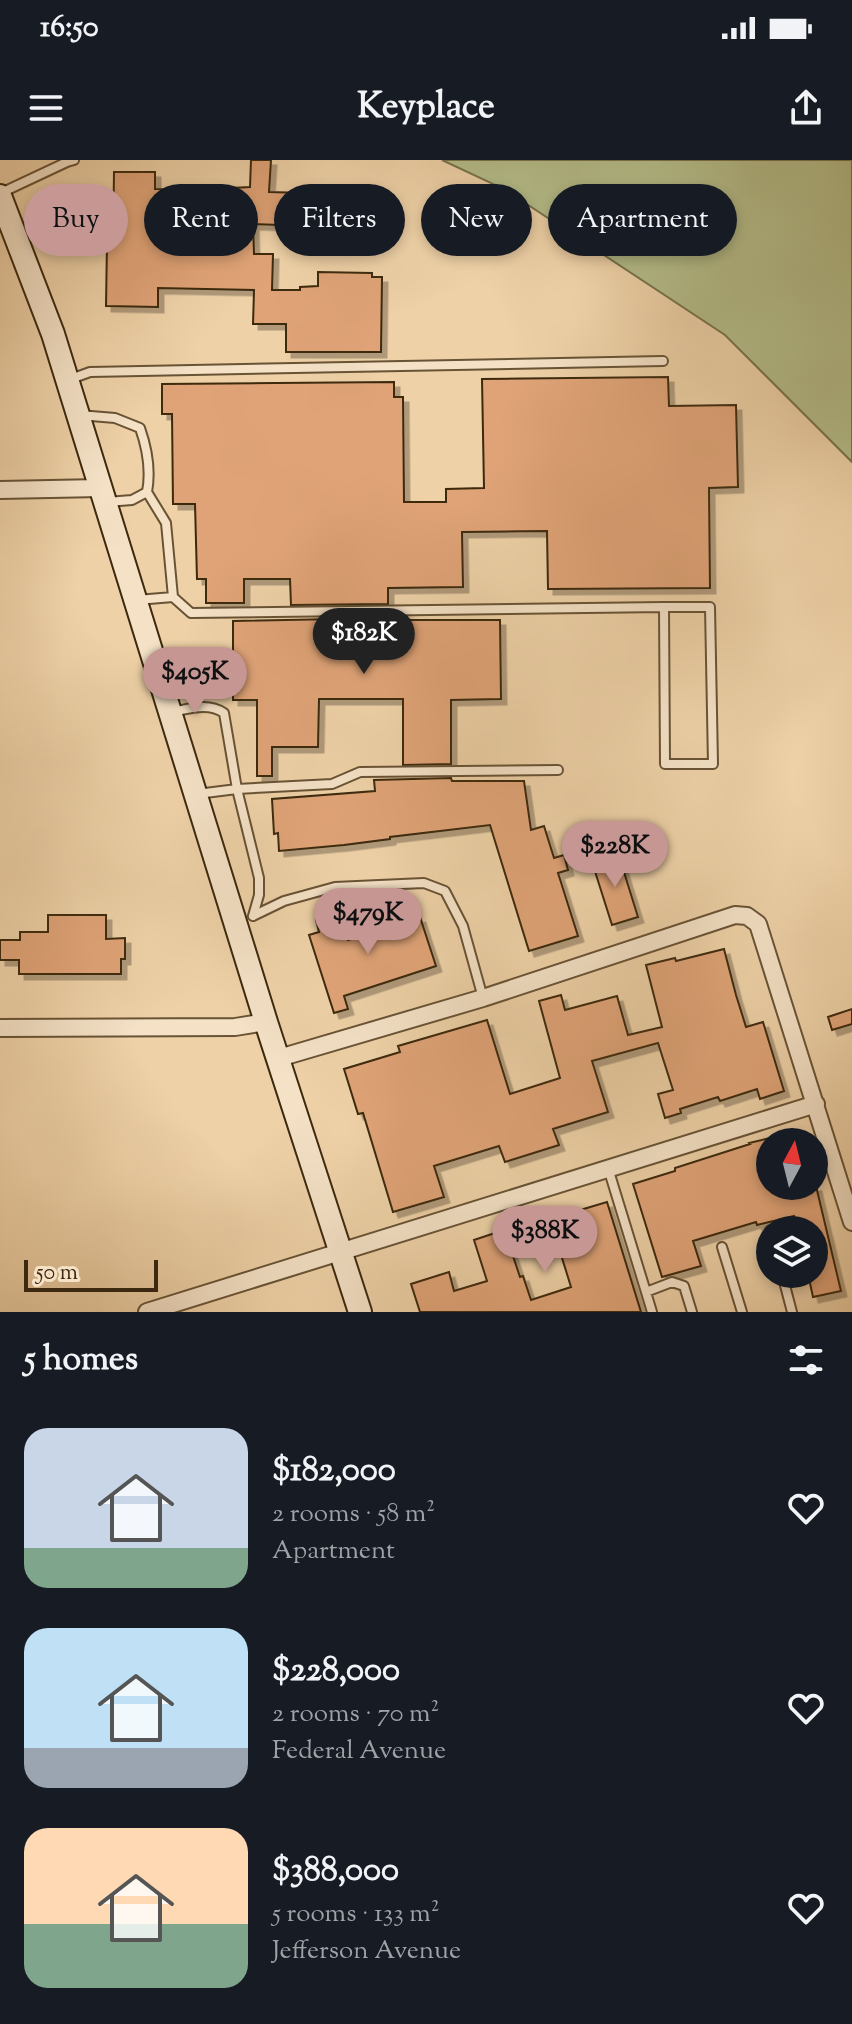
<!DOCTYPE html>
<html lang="en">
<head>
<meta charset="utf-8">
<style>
  body { margin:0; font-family:"Sorts Mill Goudy",serif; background:#20242c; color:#f1f3f6; height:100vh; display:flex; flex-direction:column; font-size:30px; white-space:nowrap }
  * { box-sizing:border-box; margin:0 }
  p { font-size:26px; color:#9ea1a6 }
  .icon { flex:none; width:44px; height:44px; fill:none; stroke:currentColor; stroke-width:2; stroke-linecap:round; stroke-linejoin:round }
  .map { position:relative; height:1152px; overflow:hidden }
  .panel { display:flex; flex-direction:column; background:#171b24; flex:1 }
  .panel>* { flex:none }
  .guide { position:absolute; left:24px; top:24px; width:804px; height:72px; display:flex; gap:16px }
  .needle { width:52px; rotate:7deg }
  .fabs { position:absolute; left:756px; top:968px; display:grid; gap:16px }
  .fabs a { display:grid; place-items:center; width:72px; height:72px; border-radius:50%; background:#171b24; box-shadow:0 4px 12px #0003; font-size:40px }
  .scale { position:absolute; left:24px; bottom:20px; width:134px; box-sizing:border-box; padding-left:8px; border:4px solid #3c290f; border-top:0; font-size:22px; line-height:28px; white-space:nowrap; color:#3c290f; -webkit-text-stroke:6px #f4e1c6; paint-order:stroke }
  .price { position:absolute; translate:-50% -68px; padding:0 18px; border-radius:28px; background:#c59692; color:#111; font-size:26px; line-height:52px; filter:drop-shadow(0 2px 4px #0008) }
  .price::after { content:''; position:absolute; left:50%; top:48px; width:24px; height:18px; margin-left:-12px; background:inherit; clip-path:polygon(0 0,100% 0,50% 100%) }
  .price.selected { background:#222; color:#fff }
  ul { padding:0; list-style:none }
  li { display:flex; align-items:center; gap:24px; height:200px; padding:0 24px }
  li span { display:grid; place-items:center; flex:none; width:224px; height:160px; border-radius:24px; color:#555 }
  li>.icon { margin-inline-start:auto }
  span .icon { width:96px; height:96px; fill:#fffc; stroke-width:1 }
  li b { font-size:34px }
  h2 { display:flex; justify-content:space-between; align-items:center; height:96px; padding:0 24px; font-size:34px }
  .pill { padding:0 28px; border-radius:36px; background:#171b24; box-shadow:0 4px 12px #0003; font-size:28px; line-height:72px }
  .pill.selected { background:#c59692; color:#111 }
  .status { display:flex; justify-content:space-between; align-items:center; height:56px; padding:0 40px; background:#171b24; direction:ltr }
  .status svg { height:22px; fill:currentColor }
  header { display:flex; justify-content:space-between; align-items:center; height:104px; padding:0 24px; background:#171b24; font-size:36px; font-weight:700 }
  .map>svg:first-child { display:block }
</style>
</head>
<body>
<div class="status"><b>16:50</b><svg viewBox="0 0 49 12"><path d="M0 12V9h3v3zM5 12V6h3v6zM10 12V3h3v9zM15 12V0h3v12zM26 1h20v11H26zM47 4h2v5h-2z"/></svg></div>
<header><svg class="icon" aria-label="menu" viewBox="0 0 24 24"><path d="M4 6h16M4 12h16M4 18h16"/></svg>Keyplace<svg class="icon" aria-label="share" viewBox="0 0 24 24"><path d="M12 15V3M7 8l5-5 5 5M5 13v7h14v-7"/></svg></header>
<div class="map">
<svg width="852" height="1152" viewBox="0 0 852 1152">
  <defs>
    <filter id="shadow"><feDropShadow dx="5.5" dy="5.5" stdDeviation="0" flood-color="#0004"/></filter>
  </defs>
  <rect width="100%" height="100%" fill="#eed1a7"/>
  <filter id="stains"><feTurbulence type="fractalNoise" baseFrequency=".0025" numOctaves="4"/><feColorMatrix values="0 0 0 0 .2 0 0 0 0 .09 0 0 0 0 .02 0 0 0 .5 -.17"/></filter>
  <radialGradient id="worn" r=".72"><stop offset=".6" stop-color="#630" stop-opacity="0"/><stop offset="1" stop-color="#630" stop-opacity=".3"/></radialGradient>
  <!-- green -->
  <path fill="#b4bd8a" stroke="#78734c" stroke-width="2" d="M 442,0 L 852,0 L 852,302 L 725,175 L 504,29 Z"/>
  <!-- building -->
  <path fill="#dfa377" stroke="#3c290f" stroke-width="2" filter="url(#shadow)" d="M 251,0 L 271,0 L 269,32 L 305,33 L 304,37 L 311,37 L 310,59 L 280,58 L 280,65 L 253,64 L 254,94 L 273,94 L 272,130 L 300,130 L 300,127 L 318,126 L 318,112 L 372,113 L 372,117 L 382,117 L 381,192 L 286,192 L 286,164 L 253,164 L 254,130 L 158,128 L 158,147 L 106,146 L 107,82 L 113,82 L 114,12 L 155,12 L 155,29 L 232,30 L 232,28 L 250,27 Z
    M 351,31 L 382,32 L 381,78 L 350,77 Z
    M 668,217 L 669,246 L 736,245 L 738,327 L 709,328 L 710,428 L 548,429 L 547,371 L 462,372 L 463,427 L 388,428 L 388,444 L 291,445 L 290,419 L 244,419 L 244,443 L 206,443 L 206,419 L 197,419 L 195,344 L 173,344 L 172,254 L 162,254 L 162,224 L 394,222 L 394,237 L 403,237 L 404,342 L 446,342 L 446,329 L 484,328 L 482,219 Z
    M 388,458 L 388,460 L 500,460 L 501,539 L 451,540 L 451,604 L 403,605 L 403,539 L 319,539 L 318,587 L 272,587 L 272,616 L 257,616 L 257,540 L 233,540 L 233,461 Z
    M 451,618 L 452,621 L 524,621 L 531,670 L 544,666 L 554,698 L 564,695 L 568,710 L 558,713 L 578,776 L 529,791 L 490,665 L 390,677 L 390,679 L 344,685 L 279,691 L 278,673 L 274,674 L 272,639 L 375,631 L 374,620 Z
    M 618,693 L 638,757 L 612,765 L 592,702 Z
    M 339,752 L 348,780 L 420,757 L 436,806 L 344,836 L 348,849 L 334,853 L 309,775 L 319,772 L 316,760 Z
    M 48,755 L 106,755 L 106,779 L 125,778 L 125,799 L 121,799 L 121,814 L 19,814 L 19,800 L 0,800 L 0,780 L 20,780 L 20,772 L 48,772 Z
    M 724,789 L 736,835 L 746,867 L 763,862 L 784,931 L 760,939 L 757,929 L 720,941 L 718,937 L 680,949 L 681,953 L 665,958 L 658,934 L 673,930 L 658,883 L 592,901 L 608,952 L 553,969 L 559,985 L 505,1002 L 499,986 L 434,1006 L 444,1037 L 393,1052 L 363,953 L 358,954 L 344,909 L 400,892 L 398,886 L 487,860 L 510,934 L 560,918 L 539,841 L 561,835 L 565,850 L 617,836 L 628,875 L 662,867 L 646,805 L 675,798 L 676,801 Z
    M 852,849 L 852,864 L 832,870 L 828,857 Z
    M 770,978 L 770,1026 L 816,1026 L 841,1131 L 813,1137 L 808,1114 L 814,1114 L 814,1070 L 798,1070 L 794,1056 L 757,1065 L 756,1062 L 693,1081 L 701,1106 L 662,1117 L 633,1024 L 675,1011 L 675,1008 L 750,984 L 749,983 Z
    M 607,1042 L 641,1152 L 420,1152 L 411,1124 L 449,1112 L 454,1131 L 487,1121 L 474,1080 L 501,1071 L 507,1087 L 510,1087 L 520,1117 L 523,1116 L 531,1140 L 571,1127 L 550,1059 Z"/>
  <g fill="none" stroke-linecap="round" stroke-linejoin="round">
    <defs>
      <path id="lane" d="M 1,33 L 67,2 L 74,0
        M 68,220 L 90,212 L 663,201
        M 79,255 L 115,258 L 140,268 C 147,288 151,311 147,332 L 132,340 L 107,342
        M 173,437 L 191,453 L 664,447 L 710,447 L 713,604 L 665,604 L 664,447
        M 137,440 L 173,437 L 166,363 L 147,332
        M 171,552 C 189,549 208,542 224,553 L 237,629 L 259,718 L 259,735 L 253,756
        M 197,634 L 237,629 L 332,624 L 360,612 L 558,610
        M 253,756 L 284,741 L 335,727 L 424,723 L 445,731 L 463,766 L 483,838
        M 608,1008 L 646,1132
        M 770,1070 L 770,1072
        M 722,1087 L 742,1152
        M 782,1114 L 792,1152
        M 652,1152 L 646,1132 L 672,1122 L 684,1126 L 692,1152"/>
      <path id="street" d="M 0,330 L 100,328
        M 0,868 L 235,867 L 266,862
        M 279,898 L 483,838 L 735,755 L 747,756 L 758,764 L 852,1062
        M 147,1152 L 816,944"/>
      <path id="secondary" d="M 0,36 L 53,174 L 266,862 L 360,1152"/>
    </defs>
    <!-- lane casing -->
    <use href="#lane" stroke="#685335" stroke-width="12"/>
    <!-- street casing -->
    <use href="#street" stroke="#685335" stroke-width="20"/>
    <!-- secondary casing -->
    <use href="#secondary" stroke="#3c290f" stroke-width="26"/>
    <!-- lane -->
    <use href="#lane" stroke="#f4e1c6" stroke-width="8"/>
    <!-- street -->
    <use href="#street" stroke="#f4e1c6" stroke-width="16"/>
    <!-- secondary -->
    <use href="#secondary" stroke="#f4e1c6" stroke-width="22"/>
  </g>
  <rect width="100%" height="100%" filter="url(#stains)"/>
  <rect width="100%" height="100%" fill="url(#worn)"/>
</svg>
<div class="fabs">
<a><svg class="needle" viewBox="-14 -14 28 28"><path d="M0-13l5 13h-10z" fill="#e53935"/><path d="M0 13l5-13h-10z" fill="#9ea1a6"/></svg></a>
<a><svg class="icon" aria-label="layers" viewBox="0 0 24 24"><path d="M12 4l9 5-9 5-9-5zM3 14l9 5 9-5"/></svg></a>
</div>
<div class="scale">50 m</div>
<b class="price selected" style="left:364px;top:516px">$182K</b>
<b class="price" style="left:195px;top:555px">$405K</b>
<b class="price" style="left:615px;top:729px">$228K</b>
<b class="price" style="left:368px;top:796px">$479K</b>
<b class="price" style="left:545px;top:1114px">$388K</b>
<div class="guide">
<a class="pill selected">Buy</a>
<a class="pill">Rent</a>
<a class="pill">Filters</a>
<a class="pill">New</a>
<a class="pill">Apartment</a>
</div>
</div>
<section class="panel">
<h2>5 homes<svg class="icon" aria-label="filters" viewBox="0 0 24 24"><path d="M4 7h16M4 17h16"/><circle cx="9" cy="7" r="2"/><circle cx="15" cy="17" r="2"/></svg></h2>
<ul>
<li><span style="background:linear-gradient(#c9d6e8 75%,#7fa58c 0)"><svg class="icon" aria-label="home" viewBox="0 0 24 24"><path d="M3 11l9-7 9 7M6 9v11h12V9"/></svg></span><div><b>$182,000</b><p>2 rooms · 58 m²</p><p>Apartment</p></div><svg class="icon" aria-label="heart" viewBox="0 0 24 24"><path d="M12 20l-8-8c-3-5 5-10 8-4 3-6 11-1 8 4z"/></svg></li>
<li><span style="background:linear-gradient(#bfe0f5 75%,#9aa5b1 0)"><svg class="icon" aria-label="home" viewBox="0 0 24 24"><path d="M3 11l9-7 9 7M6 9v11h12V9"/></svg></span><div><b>$228,000</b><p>2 rooms · 70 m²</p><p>Federal Avenue</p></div><svg class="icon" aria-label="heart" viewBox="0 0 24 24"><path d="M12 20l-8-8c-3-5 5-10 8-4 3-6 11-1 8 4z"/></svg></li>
<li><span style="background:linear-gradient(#ffd9b3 60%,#7fa58c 0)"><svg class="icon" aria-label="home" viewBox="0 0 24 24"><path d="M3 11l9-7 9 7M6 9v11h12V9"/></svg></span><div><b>$388,000</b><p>5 rooms · 133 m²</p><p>Jefferson Avenue</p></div><svg class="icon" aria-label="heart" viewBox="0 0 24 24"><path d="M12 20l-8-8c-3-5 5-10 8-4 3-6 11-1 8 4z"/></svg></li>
</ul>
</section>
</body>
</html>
